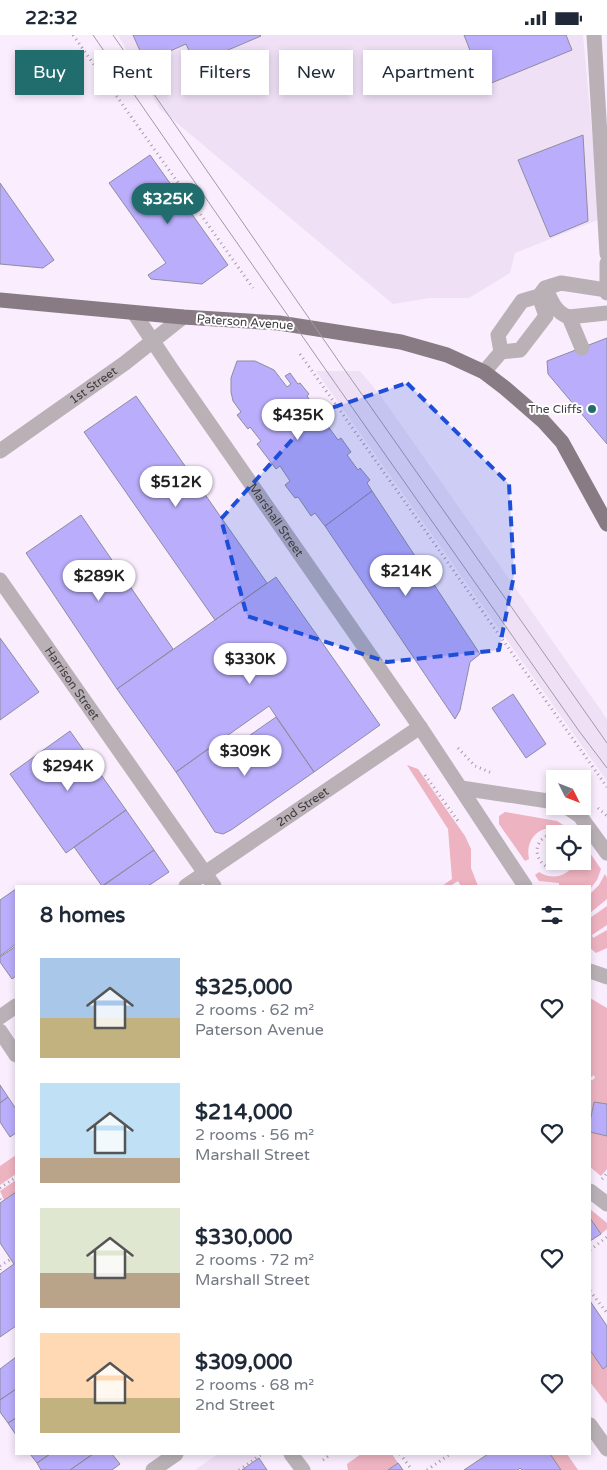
<!DOCTYPE html>
<html lang="en">
<head>
<meta charset="utf-8">
<style>
  body { margin:0; font-family:"Varela Round",sans-serif; background:#f2f2f3; color:#1f2937; height:100vh; display:flex; flex-direction:column; font-size:19px; white-space:nowrap }
  * { box-sizing:border-box; margin:0 }
  p { font-size:16px; color:#747a83 }
  .icon { flex:none; width:28px; height:28px; fill:none; stroke:currentColor; stroke-width:2; stroke-linecap:round; stroke-linejoin:round }
  .map { position:relative; flex:1; overflow:hidden }
  .details { position:absolute; left:15px; top:850px; width:576px; height:570px; display:flex; flex-direction:column; background:#fff; border-radius:0px; box-shadow:0 2px 8px #0003 }
  .details>* { flex:none }
  .banner { position:absolute; left:15px; top:15px; width:578px; height:45px; display:flex; gap:10px }
  .needle { width:32px; rotate:132deg }
  .tools { position:absolute; left:546px; top:735px; display:grid; gap:10px }
  .tools a { display:grid; place-items:center; width:45px; height:45px; border-radius:0px; background:#fff; box-shadow:0 2px 8px #0003; font-size:25px }
  .price { position:absolute; translate:-50% -42px; padding:0 11px; border-radius:18px; background:#fff; color:#222; font-size:16px; line-height:32px; filter:drop-shadow(0 1px 2px #0008) }
  .price::after { content:''; position:absolute; left:50%; top:30px; width:15px; height:11px; margin-left:-8px; background:inherit; clip-path:polygon(0 0,100% 0,50% 100%) }
  .price.active { background:#216d6d; color:#fff }
  ul { padding:0; list-style:none }
  li { display:flex; align-items:center; gap:15px; height:125px; padding:0 25px }
  li span { display:grid; place-items:center; flex:none; width:140px; height:100px; border-radius:0px; color:#555 }
  li>.icon { margin-inline-start:auto }
  span .icon { width:60px; height:60px; fill:#fffc; stroke-width:1 }
  li b { font-size:21px }
  h2 { display:flex; justify-content:space-between; align-items:center; height:60px; padding:0 25px; font-size:21px }
  .chip { padding:0 18px; border-radius:0px; background:#fff; box-shadow:0 2px 8px #0003; font-size:18px; line-height:45px }
  .chip.active { background:#216d6d; color:#fff }
  .status { display:flex; justify-content:space-between; align-items:center; height:35px; padding:0 25px; background:#fff; direction:ltr }
  .status svg { height:14px; fill:currentColor }
  .map>svg:first-child { display:block }
</style>
</head>
<body>
<div class="status"><b>22:32</b><svg viewBox="0 0 49 12"><path d="M0 12V9h3v3zM5 12V6h3v6zM10 12V3h3v9zM15 12V0h3v12zM26 1h20v11H26zM47 4h2v5h-2z"/></svg></div>
<div class="map">
<svg width="607" height="1435" viewBox="0 0 607 1435">
  <rect width="100%" height="100%" fill="#f9edfe"/>
  <!-- built -->
  <path fill="#efe0f6" d="M 118,0 L 583,0 L 600,184 L 515,218 L 510,238 L 469,263 L 429,263 L 393,269 L 159,73 Z
    M 316,336 L 360,336 L 380,360 L 423,421 L 607,684 L 607,746 Z
    M 218,1419 L 256,1419 L 267,1435 L 195,1435 Z"/>
  <!-- green -->
  <path fill="#edb3c0" d="M 407,730 L 418,734 L 465,801 L 471,814 L 471,833 L 478,851 L 461,851 L 458,846 L 450,851 L 442,851 L 452,844 L 448,794 Z
    M 505,777 L 557,786 L 571,795 L 568,797 C 547,785 524,799 529,824 L 525,826 L 499,789 L 499,781 Z
    M 583,808 L 601,834 L 597,845 L 590,854 L 590,851 L 559,851 L 559,848 L 539,846 L 535,840 L 539,837 C 553,846 569,841 576,826 L 582,826 Z
    M 605,839 L 607,843 L 607,864 L 590,878 L 590,859 L 599,850 Z
    M 607,871 L 607,890 L 592,900 L 593,903 L 607,895 L 607,913 L 596,918 L 590,913 L 590,883 Z
    M 590,963 L 607,973 L 607,1069 L 594,1067 L 590,1087 L 590,1047 L 595,1043 L 594,1040 L 590,1043 Z
    M 590,1097 L 607,1101 L 607,1134 L 601,1141 L 590,1132 Z
    M 16,1120 L 16,1139 L 0,1150 L 0,1131 Z
    M 16,1145 L 16,1157 L 4,1165 L 0,1156 Z
    M 590,1174 L 607,1188 L 607,1194 L 601,1199 L 590,1183 Z
    M 590,1315 L 603,1334 L 607,1331 L 607,1369 L 590,1347 Z
    M 361,1419 L 392,1419 L 398,1428 L 388,1435 L 348,1435 L 347,1429 Z
    M 550,1419 L 567,1419 L 578,1435 L 561,1435 Z"/>
  <!-- building -->
  <path fill="#baadfb" stroke="#8e8c9d" d="M 133,0 L 260,0 L 261,1 L 195,29 L 186,9 L 145,27 Z
    M 464,0 L 566,0 L 572,15 L 484,51 Z
    M 583,100 L 588,186 L 550,202 L 518,125 Z
    M 150,120 L 228,230 L 202,249 L 151,244 L 148,240 L 166,228 L 109,148 Z
    M 0,148 L 54,225 L 43,233 L 0,229 Z
    M 607,303 L 607,409 L 548,339 L 547,326 Z
    M 237,326 L 255,326 L 274,335 L 287,352 L 291,349 L 285,341 L 290,338 L 298,349 L 300,348 L 309,359 L 307,361 L 317,376 L 320,374 L 330,388 L 327,390 L 338,405 L 341,403 L 351,417 L 347,420 L 358,435 L 360,433 L 370,445 L 367,448 L 372,456 L 325,491 L 315,478 L 311,481 L 298,462 L 295,463 L 285,450 L 290,446 L 280,431 L 276,434 L 257,409 L 261,406 L 250,392 L 248,394 L 237,380 L 241,377 L 233,366 L 231,357 L 231,343 Z
    M 136,361 L 267,548 L 215,585 L 84,397 Z
    M 372,456 L 480,619 L 470,627 L 460,675 L 455,684 L 325,491 Z
    M 81,480 L 173,614 L 117,654 L 26,518 Z
    M 276,542 L 380,690 L 314,737 L 269,671 L 176,737 L 117,654 Z
    M 0,603 L 39,657 L 0,685 Z
    M 513,659 L 546,709 L 526,723 L 492,673 Z
    M 276,682 L 314,737 L 231,795 L 223,799 L 215,797 L 176,737 L 208,714 L 216,724 Z
    M 70,696 L 126,775 L 66,818 L 10,739 Z
    M 126,775 L 154,815 L 102,851 L 74,812 Z
    M 154,815 L 169,837 L 148,851 L 103,851 Z
    M 16,854 L 16,909 L 0,921 L 0,865 Z
    M 16,911 L 16,941 L 12,944 L 0,927 L 0,922 Z
    M 0,1050 L 8,1062 L 0,1068 Z
    M 8,1062 L 16,1074 L 16,1098 L 10,1102 L 0,1087 L 0,1068 Z
    M 594,1067 L 607,1069 L 607,1101 L 590,1097 L 590,1087 Z
    M 16,1157 L 16,1291 L 0,1302 L 0,1239 L 14,1229 L 0,1208 L 0,1168 Z
    M 590,1183 L 601,1199 L 590,1206 Z
    M 590,1266 L 607,1291 L 607,1331 L 603,1334 L 590,1315 Z
    M 16,1322 L 16,1354 L 0,1365 L 0,1334 Z
    M 16,1354 L 16,1383 L 8,1388 L 0,1377 L 0,1365 Z
    M 16,1383 L 16,1400 L 8,1388 Z
    M 30,1419 L 50,1419 L 37,1428 Z
    M 50,1419 L 93,1419 L 70,1435 L 41,1435 L 37,1428 Z
    M 93,1419 L 112,1419 L 120,1429 L 112,1435 L 70,1435 Z
    M 488,1419 L 550,1419 L 561,1435 L 522,1435 L 520,1433 L 518,1435 L 464,1435 Z
    M 259,1423 L 267,1435 L 242,1435 Z
    M 398,1428 L 403,1435 L 388,1435 Z"/>
  <g fill="none" stroke-linecap="round" stroke-linejoin="round">
    <!-- path -->
    <path stroke="#a39ba6" stroke-width="3" stroke-dasharray="1 4" stroke-linecap="butt" d="M 73,0 L 253,253
      M 300,319 L 607,752
      M 458,713 L 475,731 L 492,738
      M 425,740 L 458,786
      M 598,773 L 607,781
      M 556,799 C 534,800 530,824 550,834 L 562,833 L 569,826
      M 590,1045 L 594,1042
      M 602,1144 L 607,1138
      M 0,1153 L 16,1142
      M 0,1164 L 2,1167
      M 590,1215 L 607,1202
      M 0,1231 L 11,1224
      M 0,1234 L 0,1236
      M 590,1256 L 607,1278
      M 400,1419 L 412,1435
      M 323,1425 L 331,1419
      M 239,1435 L 262,1419
      M 427,1435 L 450,1419"/>
    <!-- minor -->
    <g stroke="#b9b1b6" stroke-width="15">
      <path d="M 594,0 L 607,219"/>
      <path d="M 607,228 L 607,258"/>
      <path d="M 546,254 C 551,266 556,278 569,282 L 607,278"/>
      <path id="s1" d="M 134,278 L 172,335 L 420,692 L 525,851"/>
      <path d="M 569,282 L 582,313"/>
      <path d="M 501,317 L 498,300 L 522,266 L 539,261 L 545,253 L 561,248 L 607,255"/>
      <path d="M 484,337 L 501,317 L 520,315 L 546,281 L 539,261"/>
      <path id="s2" d="M 0,416 L 125,328 L 183,282"/>
      <path id="s3" d="M 0,545 L 214,851"/>
      <path d="M 461,753 L 555,767"/>
      <path d="M 565,771 L 580,781 L 607,818"/>
      <path id="s4" d="M 186,851 L 420,692"/>
      <path d="M 590,936 L 607,942"/>
      <path d="M 0,982 L 16,971"/>
      <path d="M 0,996 L 16,1020"/>
      <path d="M 590,1156 L 607,1169"/>
      <path d="M 590,1390 L 607,1414"/>
      <path d="M 291,1419 L 303,1435"/>
      <path d="M 153,1435 L 176,1419"/>
    </g>
    <!-- major -->
    <path stroke="#887b83" stroke-width="15" d="M 0,265 L 183,282 L 279,288 L 401,307 L 447,320 L 484,337 L 505,353 L 543,386 L 562,407 L 607,489"/>
    <!-- tram -->
    <path stroke="#a199a5" stroke-width="1" d="M 93,0 C 253,233 417,464 579,696 L 607,733
      M 113,0 L 342,331 L 607,708"/>
  </g>
  <!-- marked area -->
  <path fill="#1d4ed8" fill-opacity="0.2" stroke="#1d4ed8" stroke-width="4" stroke-dasharray="10 6" stroke-linejoin="round" d="M 407,348 L 509,449 L 514,540 L 499,615 L 387,627 L 247,581 L 221,484 L 316,378 Z"/>
  <!-- markers -->
  <circle fill="#216d6d" stroke="#fff" stroke-width="2" cx="592" cy="374" r="5"/>
  <g text-anchor="middle" stroke-width="4" stroke-linejoin="round" paint-order="stroke">
    <!-- street labels -->
    <g font-size="12" fill="#3f3b41" stroke="#fff">
      <text transform="translate(245 287) rotate(4)" y="4">Paterson Avenue</text>
      <text dy="4" stroke="none"><textPath href="#s2" startOffset="114">1st Street</textPath></text>
      <text dy="4" stroke="none"><textPath href="#s1" startOffset="251">Marshall Street</textPath></text>
      <text dy="4" stroke="none"><textPath href="#s3" startOffset="126">Harrison Street</textPath></text>
      <text dy="4" stroke="none"><textPath href="#s4" startOffset="141">2nd Street</textPath></text>
    </g>
    <!-- poi labels -->
    <g font-size="12" fill="#3f3b41" stroke="#fff" text-anchor="end">
      <text x="582" y="378">The Cliffs</text>
    </g>
  </g>
</svg>
<div class="tools">
<a><svg class="needle" viewBox="-14 -14 28 28"><path d="M0-13l5 13h-10z" fill="#e53935"/><path d="M0 13l5-13h-10z" fill="#747a83"/></svg></a>
<a><svg class="icon" aria-label="locate" viewBox="0 0 24 24"><circle cx="12" cy="12" r="6"/><path d="M12 2v4M12 18v4M2 12h4M18 12h4"/></svg></a>
</div>
<b class="price active" style="left:168px;top:190px">$325K</b>
<b class="price" style="left:298px;top:406px">$435K</b>
<b class="price" style="left:176px;top:473px">$512K</b>
<b class="price" style="left:406px;top:562px">$214K</b>
<b class="price" style="left:99px;top:567px">$289K</b>
<b class="price" style="left:250px;top:650px">$330K</b>
<b class="price" style="left:245px;top:742px">$309K</b>
<b class="price" style="left:68px;top:757px">$294K</b>
<div class="banner">
<a class="chip active">Buy</a>
<a class="chip">Rent</a>
<a class="chip">Filters</a>
<a class="chip">New</a>
<a class="chip">Apartment</a>
</div>
<section class="details">
<h2>8 homes<svg class="icon" aria-label="filters" viewBox="0 0 24 24"><path d="M4 7h16M4 17h16"/><circle cx="9" cy="7" r="2"/><circle cx="15" cy="17" r="2"/></svg></h2>
<ul>
<li><span style="background:linear-gradient(#a9c7e8 60%,#c2b280 0)"><svg class="icon" aria-label="home" viewBox="0 0 24 24"><path d="M3 11l9-7 9 7M6 9v11h12V9"/></svg></span><div><b>$325,000</b><p>2 rooms · 62 m²</p><p>Paterson Avenue</p></div><svg class="icon" aria-label="heart" viewBox="0 0 24 24"><path d="M12 20l-8-8c-3-5 5-10 8-4 3-6 11-1 8 4z"/></svg></li>
<li><span style="background:linear-gradient(#bfe0f5 75%,#b9a48a 0)"><svg class="icon" aria-label="home" viewBox="0 0 24 24"><path d="M3 11l9-7 9 7M6 9v11h12V9"/></svg></span><div><b>$214,000</b><p>2 rooms · 56 m²</p><p>Marshall Street</p></div><svg class="icon" aria-label="heart" viewBox="0 0 24 24"><path d="M12 20l-8-8c-3-5 5-10 8-4 3-6 11-1 8 4z"/></svg></li>
<li><span style="background:linear-gradient(#dfe7d0 65%,#b9a48a 0)"><svg class="icon" aria-label="home" viewBox="0 0 24 24"><path d="M3 11l9-7 9 7M6 9v11h12V9"/></svg></span><div><b>$330,000</b><p>2 rooms · 72 m²</p><p>Marshall Street</p></div><svg class="icon" aria-label="heart" viewBox="0 0 24 24"><path d="M12 20l-8-8c-3-5 5-10 8-4 3-6 11-1 8 4z"/></svg></li>
<li><span style="background:linear-gradient(#ffd9b3 65%,#c2b280 0)"><svg class="icon" aria-label="home" viewBox="0 0 24 24"><path d="M3 11l9-7 9 7M6 9v11h12V9"/></svg></span><div><b>$309,000</b><p>2 rooms · 68 m²</p><p>2nd Street</p></div><svg class="icon" aria-label="heart" viewBox="0 0 24 24"><path d="M12 20l-8-8c-3-5 5-10 8-4 3-6 11-1 8 4z"/></svg></li>
</ul>
</section>
</div>
</body>
</html>
